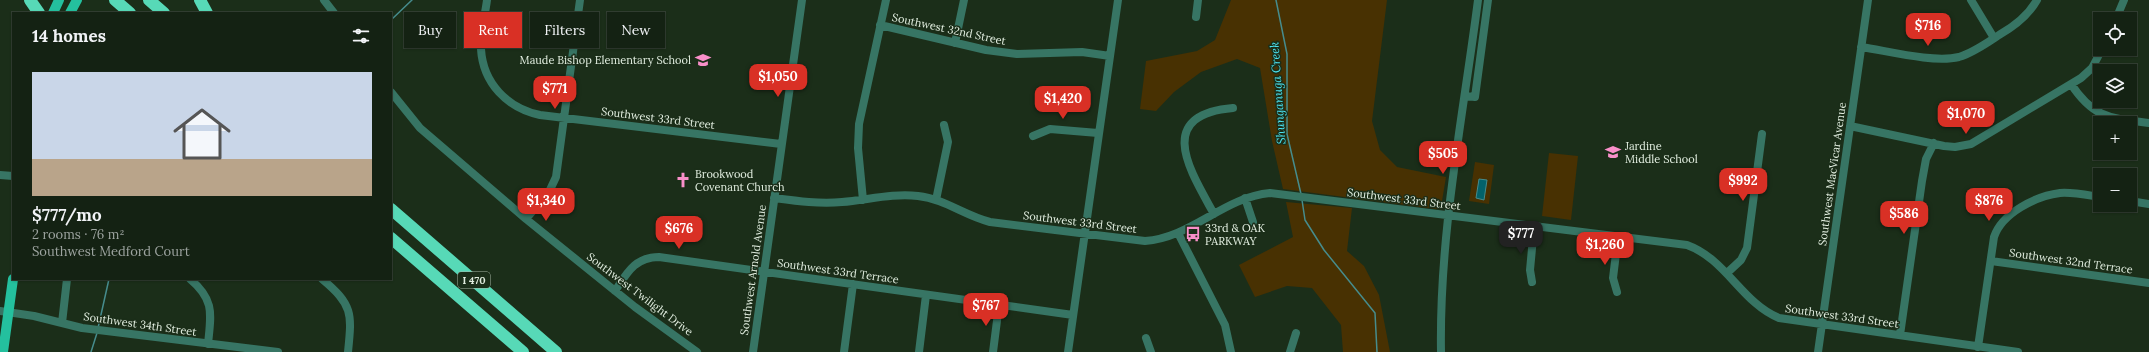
<!DOCTYPE html>
<html lang="en">
<head>
<meta charset="utf-8">
<style>
  body { margin:0; font-family:Lora,serif; background:#1d2a1c; color:#f1f3f6; height:100vh; display:flex; flex-direction:column; font-size:15px; white-space:nowrap }
  * { box-sizing:border-box; margin:0 }
  p { font-size:13px; color:#9da4a0 }
  .icon { flex:none; width:22px; height:22px; fill:none; stroke:currentColor; stroke-width:2; stroke-linecap:round; stroke-linejoin:round }
  .map { position:relative; flex:1; overflow:hidden }
  .side { position:absolute; left:12px; top:12px; width:380px; height:268px; display:flex; flex-direction:column; background:#142213; border-radius:0px; box-shadow:0 1px 3px #0004,0 0 0 1px #333f33 }
  .side>* { flex:none }
  .banner { position:absolute; left:404px; top:12px; width:380px; height:36px; display:flex; gap:8px }
  .fabs { position:absolute; left:2093px; top:12px; display:grid; gap:8px }
  .fabs a { display:grid; place-items:center; width:44px; height:44px; border-radius:0px; background:#142213; box-shadow:0 1px 3px #0004,0 0 0 1px #333f33; font-size:20px }
  .price { position:absolute; translate:-50% -34px; padding:0 9px; border-radius:8px; background:#d93025; color:#fff; font-size:13px; line-height:26px; filter:drop-shadow(0 1px 2px #0008) }
  .price::after { content:''; position:absolute; left:50%; top:24px; width:12px; height:9px; margin-left:-6px; background:inherit; clip-path:polygon(0 0,100% 0,50% 100%) }
  .price.active { background:#222; color:#fff }
  ul { padding:0; list-style:none }
  li { display:grid; align-content:center; gap:8px; height:212px; padding:0 20px }
  li+li { border-top:1px solid #333f33 }
  li span { display:grid; place-items:center; height:124px; border-radius:0px; color:#555 }
  li>.icon { margin-inline-start:auto }
  span .icon { width:72px; height:72px; fill:#fffc; stroke-width:1 }
  li b { font-size:17px }
  h2 { display:flex; justify-content:space-between; align-items:center; height:48px; padding:0 20px; font-size:17px }
  .pill { padding:0 14px; border-radius:0px; background:#142213; box-shadow:0 1px 3px #0004,0 0 0 1px #333f33; font-size:14px; line-height:36px }
  .pill.active { background:#d93025; color:#fff }
  .map>svg:first-child { display:block }
</style>
</head>
<body>
<div class="map">
<svg width="2149" height="352" viewBox="0 0 2149 352">
  <rect width="100%" height="100%" fill="#1b2e19"/>
  <!-- green -->
  <path fill="#483102" d="M 1231,0 L 1387,0 L 1372,121 L 1380,150 L 1397,167 L 1446,177 L 1441,207 L 1437,209 L 1283,189 L 1272,141 L 1260,68 L 1237,59 L 1201,72 L 1174,92 L 1156,111 L 1140,109 L 1146,61 L 1197,51 L 1215,40 Z
    M 1549,153 L 1578,156 L 1571,220 L 1542,216 Z
    M 1475,162 L 1494,165 L 1489,204 L 1469,201 Z
    M 1286,202 L 1352,208 L 1347,251 L 1364,266 L 1379,295 L 1390,352 L 1343,352 L 1341,325 L 1312,288 L 1287,286 L 1255,297 L 1239,265 L 1293,237 Z"/>
  <!-- water -->
  <path fill="#03626a" stroke="#468c8d" d="M 1479,179 L 1487,180 L 1484,200 L 1476,198 Z"/>
  <g fill="none" stroke-linecap="round" stroke-linejoin="round">
    <!-- stream -->
    <path stroke="#468c8d" stroke-width="1.5" d="M 1276,0 L 1287,54 L 1287,134 L 1301,194
      M 391,20 L 412,0
      M 1302,200 L 1305,220 L 1324,250 L 1375,313 L 1377,352
      M 98,328 L 109,279
      M 91,352 L 97,333"/>
    <!-- minor -->
    <path stroke="#377564" stroke-width="8" d="M 324,0 L 334,13
      M 487,0 C 485,16 480,33 481,49 C 483,83 507,108 540,115 L 781,144
      M 1971,0 L 1994,38
      M 1196,17 L 1198,0
      M 2116,19 L 2124,0
      M 880,25 L 986,50 L 1017,54 L 1082,52 L 1110,56
      M 955,43 L 964,0
      M 1861,47 C 1888,51 1933,63 1959,57 C 1973,53 1987,43 1999,35 C 2015,26 2028,16 2037,0
      M 2071,84 C 2094,119 2111,118 2149,123
      M 391,92 L 420,128 L 526,219 L 635,307 L 697,352
      M 1465,96 L 1475,97 L 1488,0
      M 1850,126 L 1944,146 L 1955,147 L 1971,144 L 2081,78 L 2092,68 L 2102,49
      M 1033,136 L 1050,129 L 1098,133
      M 0,175 L 13,176
      M 774,198 C 797,201 819,204 842,202 C 867,200 893,193 918,196 C 945,199 965,216 990,222 L 1145,241 C 1191,238 1224,197 1270,193 L 1687,245 C 1726,259 1742,303 1779,318 L 2018,352
      M 1245,198 L 1253,222
      M 863,200 L 858,148 L 859,124 L 886,0
      M 936,200 L 948,142 L 944,125
      M 2130,201 L 2149,204
      M 1214,214 C 1191,172 1153,115 1233,108
      M 526,219 L 549,192 L 556,177 L 580,0
      M 1178,233 L 1225,325 L 1231,352
      M 1991,261 L 2149,283
      M 1727,273 L 1741,260 L 1747,248 L 1762,134
      M 190,279 C 215,300 211,314 208,344
      M 322,279 C 353,305 352,313 348,352
      M 1532,282 L 1530,270 L 1534,227
      M 615,291 C 627,273 635,257 659,257 L 1073,315
      M 1617,292 L 1613,278 L 1618,237
      M 0,311 L 34,316 L 82,328 L 278,352
      M 62,323 L 67,279
      M 1900,335 L 1922,181 L 1926,159 L 1934,143
      M 1146,338 L 1151,352
      M 1978,347 L 1994,237 C 2002,213 2036,196 2060,193 C 2073,192 2087,195 2100,197
      M 753,352 L 802,0
      M 844,352 L 853,284
      M 919,352 L 926,295
      M 993,352 L 999,305
      M 1068,352 L 1118,0
      M 1290,352 L 1296,333
      M 1441,352 C 1439,234 1463,117 1478,0
      M 1818,352 L 1868,0"/>
    <!-- major -->
    <path stroke="#24c09e" stroke-width="10" d="M 53,13 L 59,0
      M 70,13 L 77,0
      M 3,352 L 13,279"/>
    <!-- highway -->
    <path stroke="#57d9b7" stroke-width="12" d="M 30,0 L 39,13
      M 115,0 L 130,13
      M 149,0 L 164,13
      M 200,0 L 207,13
      M 391,209 L 556,352
      M 391,238 L 523,352"/>
  </g>
  <!-- icons -->
  <defs>
    <symbol id="school-bare" viewBox="-9 -9 18 18"><path d="M0-5L7-2L0 1L-7-2ZM-4 1L0 2.5L4 1V4Q0 6-4 4Z" fill="#f98fc9" stroke="#1b2e19" stroke-width="2.5" paint-order="stroke"/></symbol>
    <symbol id="church-bare" viewBox="-9 -9 18 18"><path d="M-1.2-6h2.4v3.5h3.3v2.4h-3.3V6h-2.4V-.1h-3.3v-2.4h3.3Z" fill="#f98fc9" stroke="#1b2e19" stroke-width="2.5" paint-order="stroke"/></symbol>
    <symbol id="bus-bare" viewBox="-9 -9 18 18"><path d="M-5-6H5V4H4V6H2V4H-2V6H-4V4H-5ZM-3.5-4V0h7V-4ZM-3.5 1.2v1.5H-2V1.2ZM2 1.2v1.5H3.5V1.2Z" fill="#f98fc9" stroke="#1b2e19" stroke-width="2.5" paint-order="stroke"/></symbol>
  </defs>
  <g fill-rule="evenodd">
    <use href="#school-bare" x="692" y="49" width="22" height="22"/>
    <use href="#school-bare" x="1602" y="141" width="22" height="22"/>
    <use href="#church-bare" x="672" y="169" width="22" height="22"/>
    <use href="#bus-bare" x="1182" y="223" width="22" height="22"/>
  </g>
  <g text-anchor="middle" stroke-width="3" stroke-linejoin="round" paint-order="stroke">
    <!-- shield labels -->
    <rect fill="#1b2e19" stroke="#a6b4a4" stroke-width="1" x="458" y="272" width="32" height="16" rx="3"/>
    <g font-size="10" font-weight="bold" fill="#e2eee0">
      <text x="474" y="284">I 470</text>
    </g>
    <!-- street labels -->
    <g font-size="11" fill="#e2eee0" stroke="#1b2e19">
      <text transform="translate(949 29) rotate(12)" y="4">Southwest 32nd Street</text>
      <text transform="translate(658 118) rotate(7)" y="4">Southwest 33rd Street</text>
      <text transform="translate(1832 174) rotate(-82)" y="4">Southwest MacVicar Avenue</text>
      <text transform="translate(1404 199) rotate(7)" y="4">Southwest 33rd Street</text>
      <text transform="translate(1080 222) rotate(7)" y="4">Southwest 33rd Street</text>
      <text transform="translate(2071 261) rotate(8)" y="4">Southwest 32nd Terrace</text>
      <text transform="translate(753 270) rotate(-82)" y="4">Southwest Arnold Avenue</text>
      <text transform="translate(838 271) rotate(8)" y="4">Southwest 33rd Terrace</text>
      <text transform="translate(640 294) rotate(37)" y="4">Southwest Twilight Drive</text>
      <text transform="translate(1842 316) rotate(8)" y="4">Southwest 33rd Street</text>
      <text transform="translate(140 324) rotate(8)" y="4">Southwest 34th Street</text>
    </g>
    <!-- poi labels -->
    <g font-size="11" fill="#e2eee0" stroke="#1b2e19" text-anchor="start">
      <text x="691" y="64" text-anchor="end">Maude Bishop Elementary School</text>
      <text x="1625" y="150">Jardine<tspan x="1625" dy="13">Middle School</tspan></text>
      <text x="695" y="178">Brookwood<tspan x="695" dy="13">Covenant Church</tspan></text>
      <text x="1205" y="232">33rd &amp; OAK<tspan x="1205" dy="13">PARKWAY</tspan></text>
    </g>
    <!-- water labels -->
    <g font-size="12" font-style="italic" fill="#4be3f1" stroke="#1b2e19">
      <text transform="translate(1278 93) rotate(-94)" y="4">Shunganuga Creek</text>
    </g>
  </g>
</svg>
<div class="fabs">
<a><svg class="icon" aria-label="locate" viewBox="0 0 24 24"><circle cx="12" cy="12" r="6"/><path d="M12 2v4M12 18v4M2 12h4M18 12h4"/></svg></a>
<a><svg class="icon" aria-label="layers" viewBox="0 0 24 24"><path d="M12 4l9 5-9 5-9-5zM3 14l9 5 9-5"/></svg></a>
<a>+</a>
<a>−</a>
</div>
<b class="price" style="left:1928px;top:47px">$716</b>
<b class="price" style="left:778px;top:98px">$1,050</b>
<b class="price" style="left:555px;top:110px">$771</b>
<b class="price" style="left:1063px;top:120px">$1,420</b>
<b class="price" style="left:1966px;top:135px">$1,070</b>
<b class="price" style="left:1443px;top:175px">$505</b>
<b class="price" style="left:1743px;top:202px">$992</b>
<b class="price" style="left:546px;top:222px">$1,340</b>
<b class="price" style="left:1989px;top:222px">$876</b>
<b class="price" style="left:1904px;top:235px">$586</b>
<b class="price" style="left:679px;top:250px">$676</b>
<b class="price active" style="left:1521px;top:255px">$777</b>
<b class="price" style="left:1605px;top:266px">$1,260</b>
<b class="price" style="left:986px;top:327px">$767</b>
<div class="banner">
<a class="pill">Buy</a>
<a class="pill active">Rent</a>
<a class="pill">Filters</a>
<a class="pill">New</a>
</div>
<section class="side">
<h2>14 homes<svg class="icon" aria-label="filters" viewBox="0 0 24 24"><path d="M4 7h16M4 17h16"/><circle cx="9" cy="7" r="2"/><circle cx="15" cy="17" r="2"/></svg></h2>
<ul>
<li><span style="background:linear-gradient(#c9d6e8 70%,#b9a48a 0)"><svg class="icon" aria-label="home" viewBox="0 0 24 24"><path d="M3 11l9-7 9 7M6 9v11h12V9"/></svg></span><div><b>$777/mo</b><p>2 rooms · 76 m²</p><p>Southwest Medford Court</p></div></li>
</ul>
</section>
</div>
</body>
</html>
